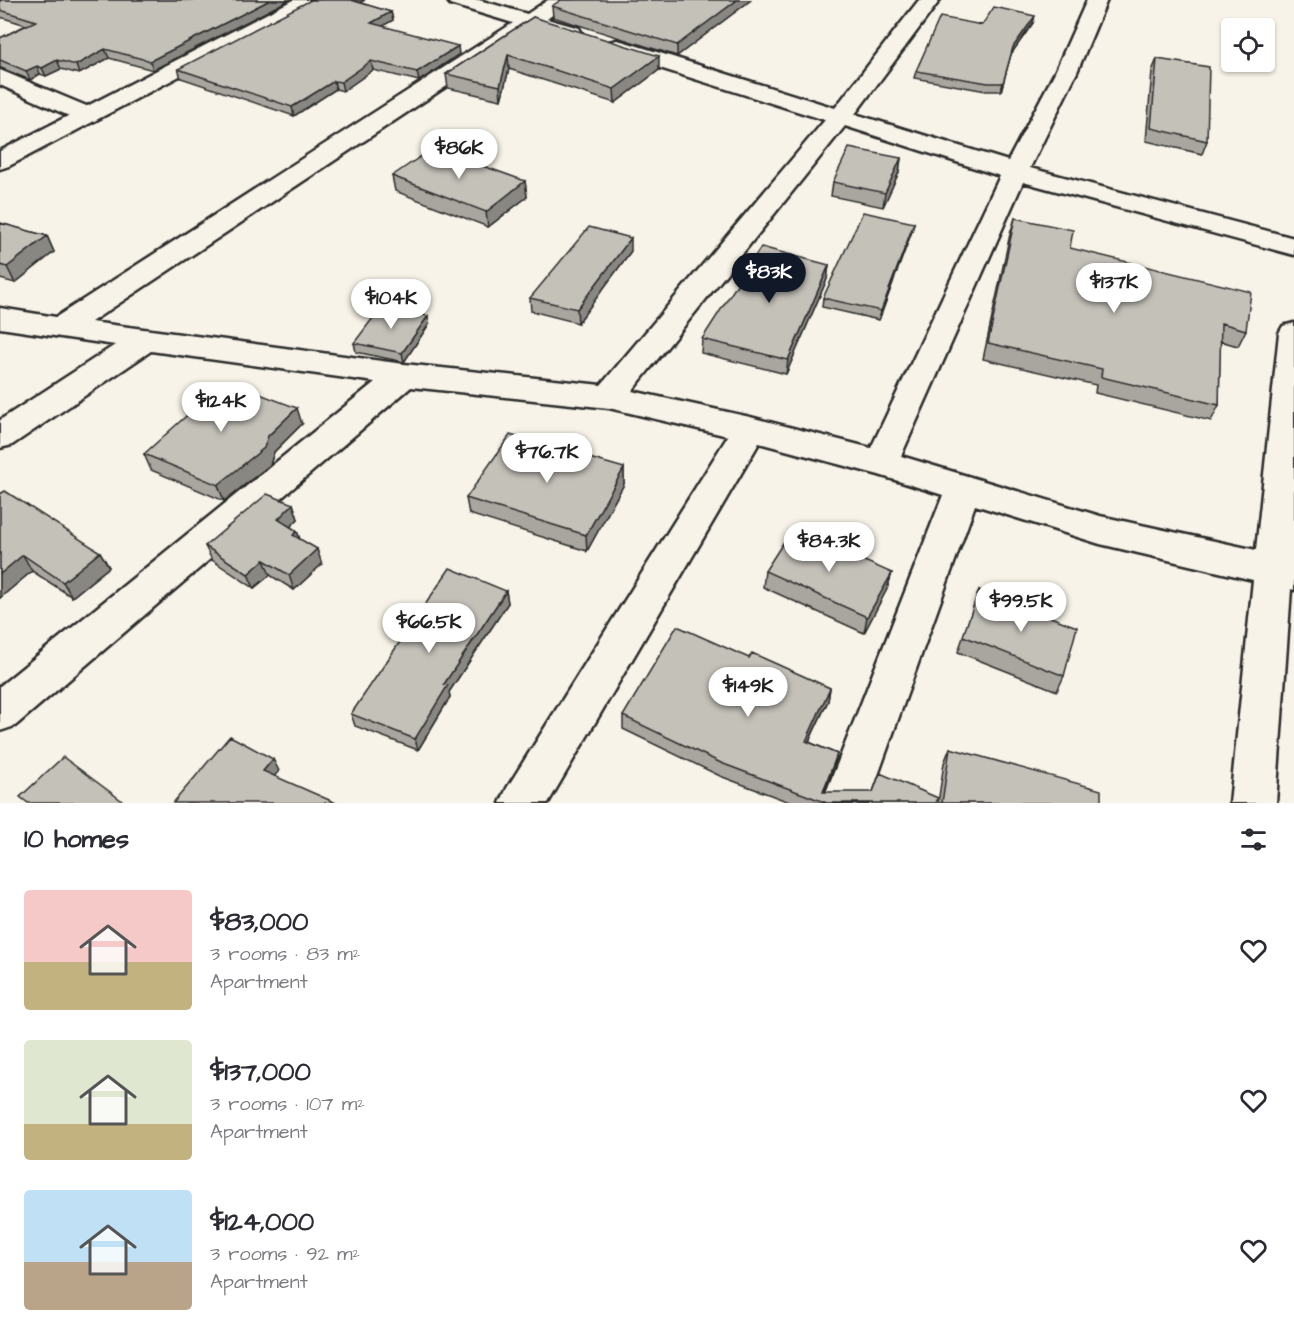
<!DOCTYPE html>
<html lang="en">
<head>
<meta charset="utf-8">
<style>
  body { margin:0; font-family:"Architects Daughter",sans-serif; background:#f7f7f7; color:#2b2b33; height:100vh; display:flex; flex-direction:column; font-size:22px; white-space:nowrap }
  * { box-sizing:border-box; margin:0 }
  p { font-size:20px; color:#7c7c81 }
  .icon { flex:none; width:33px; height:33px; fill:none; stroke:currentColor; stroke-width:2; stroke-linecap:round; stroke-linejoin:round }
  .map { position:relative; height:803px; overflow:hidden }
  .details { display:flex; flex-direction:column; background:#fff; flex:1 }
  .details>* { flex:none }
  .fabs { position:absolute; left:1221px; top:18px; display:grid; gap:12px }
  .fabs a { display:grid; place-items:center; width:54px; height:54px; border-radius:6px; background:#fff; box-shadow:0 2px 4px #0004; font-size:30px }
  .price { position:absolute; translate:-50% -51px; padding:0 14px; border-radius:21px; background:#fff; color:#222; font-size:20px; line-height:39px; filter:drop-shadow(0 2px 3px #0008) }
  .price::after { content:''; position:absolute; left:50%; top:36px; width:18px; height:14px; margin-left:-9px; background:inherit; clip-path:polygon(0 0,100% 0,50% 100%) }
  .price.on { background:#111827; color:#fff }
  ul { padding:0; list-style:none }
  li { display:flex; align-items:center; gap:18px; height:150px; padding:0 24px }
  li span { display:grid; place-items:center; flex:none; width:168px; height:120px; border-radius:6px; color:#555 }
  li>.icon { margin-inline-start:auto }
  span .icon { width:72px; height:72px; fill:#fffc; stroke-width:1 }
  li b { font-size:26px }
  h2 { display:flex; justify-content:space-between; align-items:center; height:72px; padding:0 24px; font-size:26px }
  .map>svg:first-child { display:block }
</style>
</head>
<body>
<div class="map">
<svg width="1294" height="803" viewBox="0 0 1294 803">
  <rect width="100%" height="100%" fill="#f7f3e8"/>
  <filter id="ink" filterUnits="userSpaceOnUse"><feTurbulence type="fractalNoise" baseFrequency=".0167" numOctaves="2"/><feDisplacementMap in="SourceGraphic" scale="12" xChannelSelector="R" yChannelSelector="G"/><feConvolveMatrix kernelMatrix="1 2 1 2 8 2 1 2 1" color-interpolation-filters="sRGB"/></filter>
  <g filter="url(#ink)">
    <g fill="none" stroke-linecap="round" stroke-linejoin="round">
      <defs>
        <path id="street" d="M 447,0 L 479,0 L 527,14 L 548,0 L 572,0 L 547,19 L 579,28 L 582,33 L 579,38 L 571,39 L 533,29 L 91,322 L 404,364 L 601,385 L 825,120 L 609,52 L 606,47 L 609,42 L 617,40 L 625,42 L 835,108 L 919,0 L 940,0 L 855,114 L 1008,161 L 1055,72 L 1087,0 L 1107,0 L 1077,72 L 1030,168 L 1294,238 L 1294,255 L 1023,182 L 901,456 L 1100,516 L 1256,550 L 1279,333 L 1283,326 L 1294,323 L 1294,590 L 1291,589 L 1276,803 L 1230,803 L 1253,580 L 1100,544 L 975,505 L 868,803 L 822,803 L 943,495 L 879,475 L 759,443 L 548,803 L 500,803 L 507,788 L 728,436 L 609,408 L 411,387 L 15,726 L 0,731 L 0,686 L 375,382 L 151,351 L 12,445 L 0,448 L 0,420 L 115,345 L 0,328 L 0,308 L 56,317 L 513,23 L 450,4 ZM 845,126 L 1000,176 L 871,448 L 750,417 L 632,391 Z
          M 0,70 L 96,110 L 99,115 L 96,120 L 87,122 L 78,120 L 0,85 Z"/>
        <path id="secondary" d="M 293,0 L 319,0 L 316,4 L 9,166 L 0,169 L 0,151 Z"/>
      </defs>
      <!-- street casing -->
      <use href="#street" stroke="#2b2b2b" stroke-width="5"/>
      <!-- secondary casing -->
      <use href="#secondary" stroke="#2b2b2b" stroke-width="5"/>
      <!-- street -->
      <use href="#street" fill="#f7f3e8" fill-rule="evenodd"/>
      <!-- secondary -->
      <use href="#secondary" fill="#f7f3e8" fill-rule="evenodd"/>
    </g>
    <!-- wall -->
    <path fill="#a9a69f" stroke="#2b2b2b" stroke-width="1.5" d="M 0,0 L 289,0 L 153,70 L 109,58 L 79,74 L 61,69 L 46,76 L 40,74 L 30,80 L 1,68 L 0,69 L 0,38 L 26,25 L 0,17 Z
      M 751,0 L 677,56 L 553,17 L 552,6 Z
      M 360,3 L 391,12 L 393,20 L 382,26 L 459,54 L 419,81 L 373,70 L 343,91 L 336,89 L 294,116 L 181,78 L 178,69 Z
      M 533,17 L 659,70 L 615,103 L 509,69 L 501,100 L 448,88 L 446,74 Z
      M 1033,23 L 1011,54 L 1001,91 L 986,91 L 914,78 L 916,71 L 982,25 Z
      M 1157,59 L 1207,141 L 1202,154 L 1146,141 L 1152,71 Z
      M 901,158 L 899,172 L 883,207 L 831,196 L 833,182 Z
      M 392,176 L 525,181 L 527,197 L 488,227 L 395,191 Z
      M 1015,218 L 1070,248 L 1246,330 L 1238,346 L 1220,341 L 1219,405 L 1211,421 L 1095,393 L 1096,385 L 983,359 L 1010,234 Z
      M 0,223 L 47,236 L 54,252 L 15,283 L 0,279 Z
      M 914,223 L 912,231 L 879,320 L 822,307 L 823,298 Z
      M 631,251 L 578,323 L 531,311 L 530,298 Z
      M 829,265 L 827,279 L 786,374 L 701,353 L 702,339 Z
      M 429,324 L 404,362 L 356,352 L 354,343 Z
      M 302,424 L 274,452 L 270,465 L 224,501 L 151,470 L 144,454 Z
      M 624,468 L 624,484 L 587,551 L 469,514 L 466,498 Z
      M 0,494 L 100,552 L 109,567 L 72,597 L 32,571 L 0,598 Z
      M 293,504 L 298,519 L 290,527 L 297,531 L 300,539 L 322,564 L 294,590 L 270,575 L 254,588 L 212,560 L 205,546 Z
      M 765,571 L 892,573 L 887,589 L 864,633 L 763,587 Z
      M 979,590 L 1064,676 L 1057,691 L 958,652 Z
      M 506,591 L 508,603 L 449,692 L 450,697 L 418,750 L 355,726 L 351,714 Z
      M 749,658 L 830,688 L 828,701 L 809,742 L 837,754 L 834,767 L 825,792 L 936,803 L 792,803 L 720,776 L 623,729 L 623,716 Z
      M 950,748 L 1101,803 L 938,803 L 944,763 Z"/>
    <!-- shaded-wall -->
    <path fill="#898782" stroke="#2b2b2b" stroke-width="1.5" d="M 270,0 L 289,0 L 153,70 L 150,61 Z
      M 348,0 L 365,0 L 350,8 Z
      M 737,0 L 751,0 L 677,56 L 677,45 Z
      M 391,12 L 393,20 L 373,32 L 371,23 Z
      M 1035,16 L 1033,23 L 1011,54 L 1001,91 L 1013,47 Z
      M 458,46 L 459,54 L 419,81 L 417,72 Z
      M 105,49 L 109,58 L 79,74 L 76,65 Z
      M 508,55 L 509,69 L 501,100 L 500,86 Z
      M 659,56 L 659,70 L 615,103 L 614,89 Z
      M 57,60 L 61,69 L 46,76 L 42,68 Z
      M 371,61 L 373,70 L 343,91 L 341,82 Z
      M 37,66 L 40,74 L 30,80 L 26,71 Z
      M 334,81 L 336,89 L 294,116 L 292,107 Z
      M 901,158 L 899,172 L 883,207 L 885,193 Z
      M 525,181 L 527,197 L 488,227 L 486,212 Z
      M 914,223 L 912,231 L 879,320 L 881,311 Z
      M 47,236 L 54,252 L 15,283 L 7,267 Z
      M 631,238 L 631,251 L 578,323 L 577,309 Z
      M 829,265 L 827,279 L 786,374 L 788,360 Z
      M 428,316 L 429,324 L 404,362 L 402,353 Z
      M 297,408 L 302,424 L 274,452 L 270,465 L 224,501 L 218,485 Z
      M 624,468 L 624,484 L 587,551 L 586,535 Z
      M 293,504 L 298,519 L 283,534 L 278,519 Z
      M 297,531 L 302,546 L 293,535 Z
      M 317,549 L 322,564 L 294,590 L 289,575 Z
      M 100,552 L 109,567 L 72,597 L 63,582 Z
      M 23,555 L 32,571 L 0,598 L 0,574 Z
      M 264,560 L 270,575 L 254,588 L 248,574 Z
      M 892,573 L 887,589 L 864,633 L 867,617 Z
      M 506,591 L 508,603 L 449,692 L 450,697 L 418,750 L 415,739 L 444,684 Z
      M 830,688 L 828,701 L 803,753 L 806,741 Z
      M 837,754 L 834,767 L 821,801 L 823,792 Z
      M 273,759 L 279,771 L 269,782 L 263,771 Z"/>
    <!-- building -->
    <path fill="#c4c1b9" stroke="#2b2b2b" stroke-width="1.5" d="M 0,0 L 270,0 L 150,61 L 105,49 L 76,65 L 57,60 L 42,68 L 37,66 L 26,71 L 0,60 L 0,38 L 36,21 L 0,10 Z
      M 311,0 L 351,0 L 391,12 L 371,23 L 458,46 L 417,72 L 371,61 L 341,82 L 334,81 L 292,107 L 178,69 Z
      M 561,0 L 737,0 L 677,45 L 552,6 Z
      M 994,7 L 1035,16 L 1013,47 L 1003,83 L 988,83 L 916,71 L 940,17 L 982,25 Z
      M 533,17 L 659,56 L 614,89 L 508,55 L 500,86 L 446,74 Z
      M 1157,59 L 1209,67 L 1207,141 L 1151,128 Z
      M 433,148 L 525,181 L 486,212 L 392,176 Z
      M 849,148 L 901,158 L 885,193 L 833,182 Z
      M 863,212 L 914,223 L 881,311 L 823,298 Z
      M 1015,218 L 1073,230 L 1070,248 L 1251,292 L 1246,330 L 1221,323 L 1219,405 L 1101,377 L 1102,369 L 988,343 Z
      M 0,223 L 47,236 L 7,267 L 0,265 Z
      M 589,227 L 631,238 L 577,309 L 530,298 Z
      M 761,247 L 829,265 L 788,360 L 702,339 Z
      M 382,306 L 428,316 L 402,353 L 354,343 Z
      M 225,381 L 297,408 L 268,436 L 264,448 L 218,485 L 144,454 Z
      M 510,435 L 624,468 L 586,535 L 466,498 Z
      M 5,491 L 100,552 L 63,582 L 23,555 L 0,574 L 0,494 Z
      M 267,494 L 293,504 L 278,519 L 297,531 L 293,535 L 317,549 L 289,575 L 264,560 L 248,574 L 205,546 Z
      M 792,529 L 892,573 L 867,617 L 765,571 Z
      M 450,568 L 506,591 L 444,684 L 448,685 L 415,739 L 351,714 Z
      M 979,590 L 1077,627 L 1064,676 L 963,636 Z
      M 677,626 L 749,658 L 752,653 L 830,688 L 806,741 L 837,754 L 823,792 L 873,792 L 880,773 L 938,798 L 936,803 L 827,803 L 721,763 L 623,716 Z
      M 230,736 L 273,759 L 263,771 L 336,803 L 173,803 Z
      M 950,748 L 1101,790 L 1101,803 L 942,803 Z
      M 63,757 L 125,803 L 28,803 L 20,797 Z"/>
  </g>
</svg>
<div class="fabs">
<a><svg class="icon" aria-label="locate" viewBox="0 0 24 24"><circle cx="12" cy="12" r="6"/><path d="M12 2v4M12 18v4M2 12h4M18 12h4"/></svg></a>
</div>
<b class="price" style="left:459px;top:180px">$86K</b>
<b class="price on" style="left:769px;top:304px">$83K</b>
<b class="price" style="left:1114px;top:314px">$137K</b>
<b class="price" style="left:391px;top:330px">$104K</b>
<b class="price" style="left:221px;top:433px">$124K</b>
<b class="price" style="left:547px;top:484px">$76.7K</b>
<b class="price" style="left:829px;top:573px">$84.3K</b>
<b class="price" style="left:1021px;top:633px">$99.5K</b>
<b class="price" style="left:429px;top:654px">$66.5K</b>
<b class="price" style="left:748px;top:718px">$149K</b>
</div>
<section class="details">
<h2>10 homes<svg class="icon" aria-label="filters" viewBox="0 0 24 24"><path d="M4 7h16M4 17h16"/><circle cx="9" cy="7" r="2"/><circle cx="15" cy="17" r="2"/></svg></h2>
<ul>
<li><span style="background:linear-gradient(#f6c9c9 60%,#c2b280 0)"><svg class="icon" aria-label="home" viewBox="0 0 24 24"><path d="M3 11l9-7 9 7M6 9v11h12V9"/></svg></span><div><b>$83,000</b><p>3 rooms · 83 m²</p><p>Apartment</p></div><svg class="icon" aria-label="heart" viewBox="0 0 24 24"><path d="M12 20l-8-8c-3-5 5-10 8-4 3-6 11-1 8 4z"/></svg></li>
<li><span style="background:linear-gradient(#dfe7d0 70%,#c2b280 0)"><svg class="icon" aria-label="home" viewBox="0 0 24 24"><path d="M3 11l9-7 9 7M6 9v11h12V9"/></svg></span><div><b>$137,000</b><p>3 rooms · 107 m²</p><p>Apartment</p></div><svg class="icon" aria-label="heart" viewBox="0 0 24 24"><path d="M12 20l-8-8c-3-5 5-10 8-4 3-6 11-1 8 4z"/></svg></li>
<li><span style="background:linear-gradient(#bfe0f5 60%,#b9a48a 0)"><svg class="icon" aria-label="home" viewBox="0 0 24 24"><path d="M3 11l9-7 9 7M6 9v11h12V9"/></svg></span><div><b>$124,000</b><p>3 rooms · 92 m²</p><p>Apartment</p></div><svg class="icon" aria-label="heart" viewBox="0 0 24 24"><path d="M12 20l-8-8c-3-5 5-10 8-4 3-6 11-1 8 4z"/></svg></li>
</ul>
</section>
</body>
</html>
